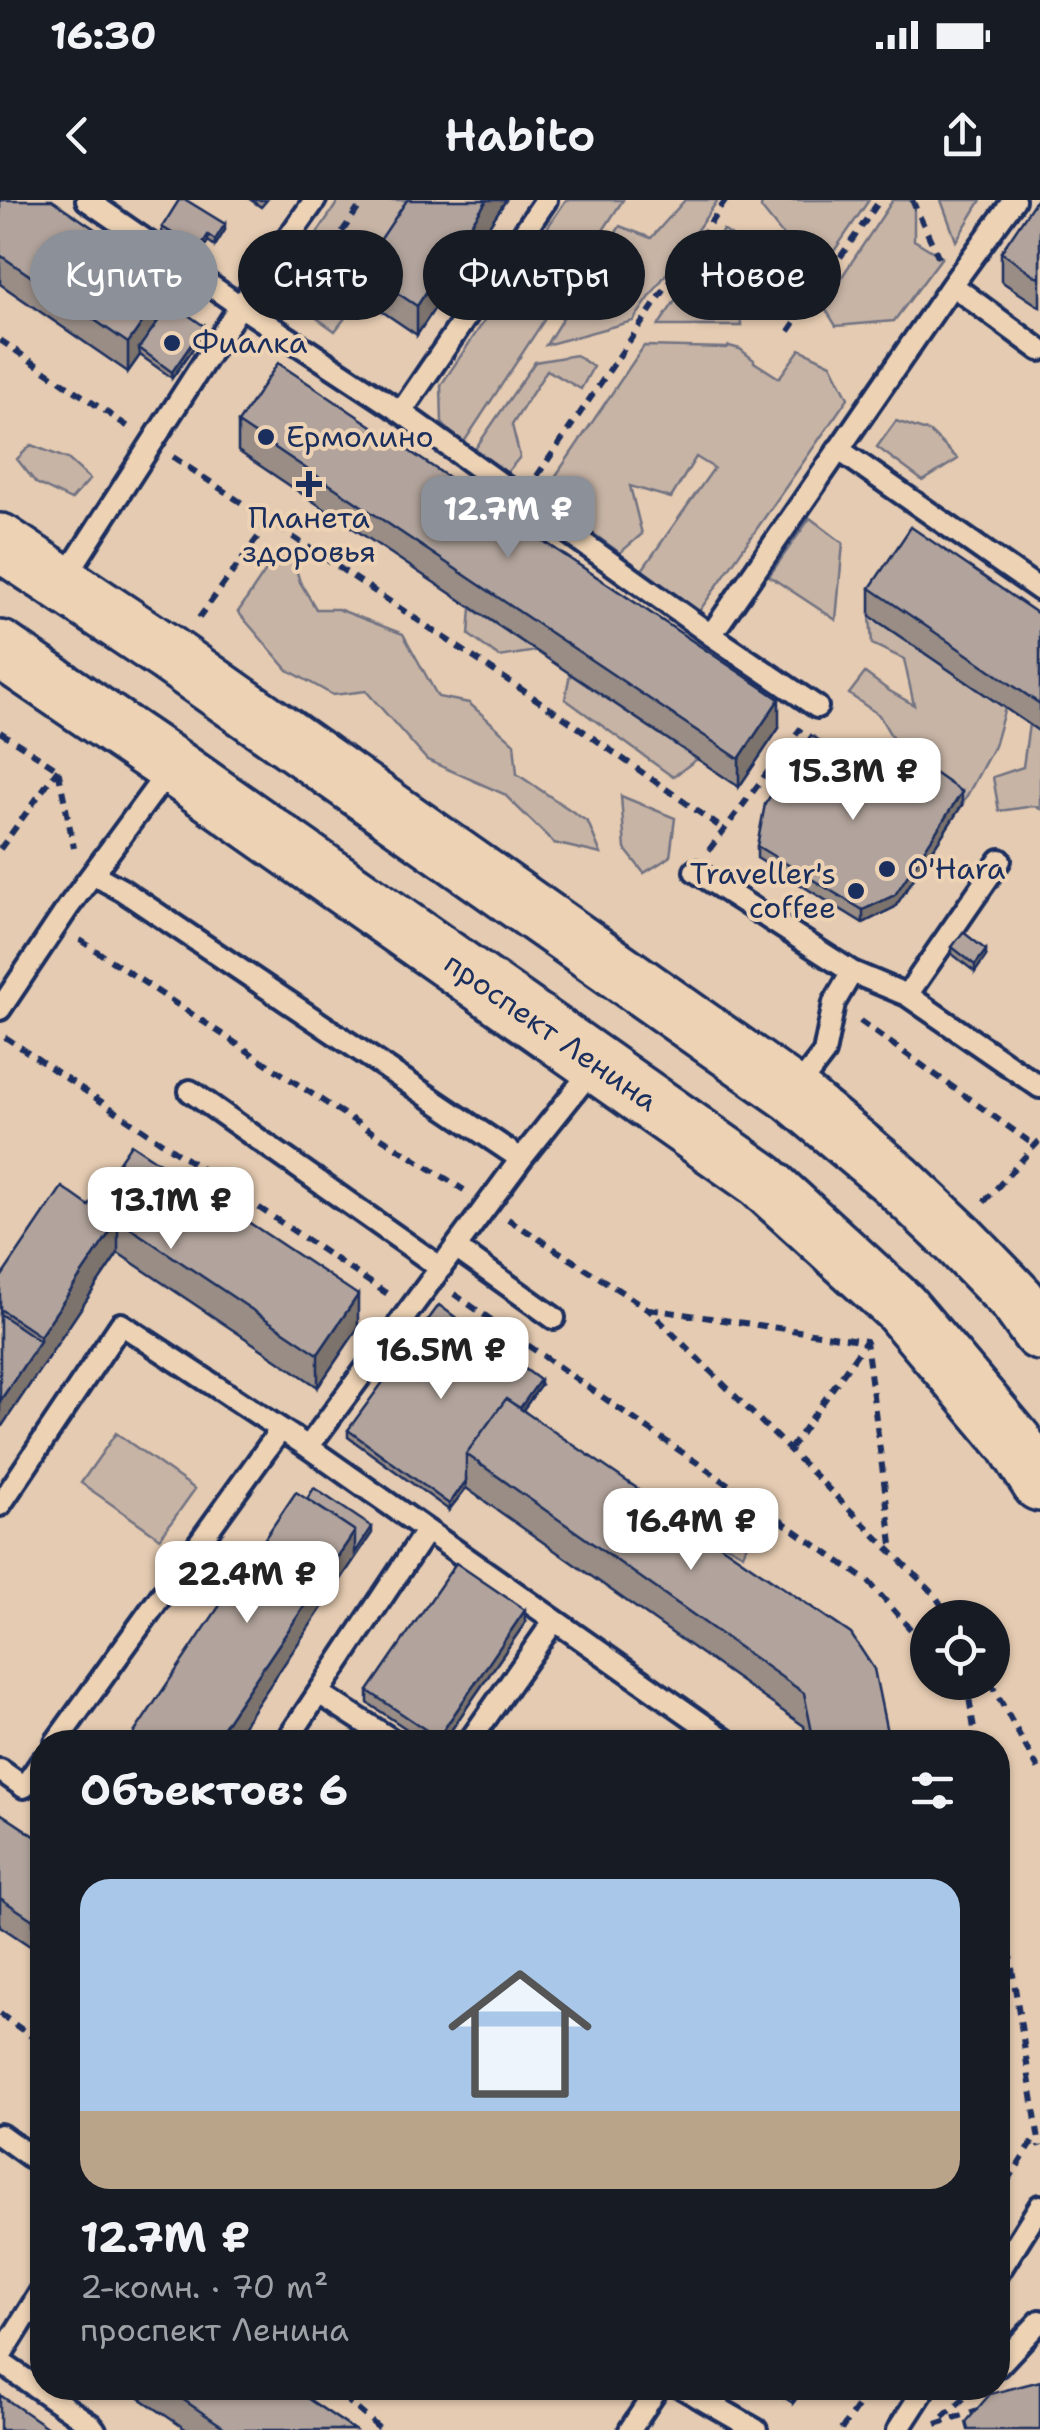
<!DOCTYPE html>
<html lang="ru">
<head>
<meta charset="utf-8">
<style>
  body { margin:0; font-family:"Shantell Sans",sans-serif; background:#20242c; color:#f1f3f6; height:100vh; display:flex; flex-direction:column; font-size:38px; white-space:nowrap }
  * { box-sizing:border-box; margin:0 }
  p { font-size:32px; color:#9ea1a6 }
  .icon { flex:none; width:55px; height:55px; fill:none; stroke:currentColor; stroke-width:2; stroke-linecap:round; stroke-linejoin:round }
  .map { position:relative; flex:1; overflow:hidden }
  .side { position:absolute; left:30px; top:1530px; width:980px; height:670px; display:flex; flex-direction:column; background:#171b24; border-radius:40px; box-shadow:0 2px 8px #0004 }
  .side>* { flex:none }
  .top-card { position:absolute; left:30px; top:30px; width:980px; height:90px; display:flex; gap:20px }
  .fabs { position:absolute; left:910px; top:1400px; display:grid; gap:20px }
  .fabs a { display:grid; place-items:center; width:100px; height:100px; border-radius:50%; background:#171b24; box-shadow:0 2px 8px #0004; font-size:50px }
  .price { position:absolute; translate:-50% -85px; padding:0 22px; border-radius:20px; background:#fff; color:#222; font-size:32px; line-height:65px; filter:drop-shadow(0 2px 5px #0008) }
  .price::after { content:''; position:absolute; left:50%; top:60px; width:30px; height:22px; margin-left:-15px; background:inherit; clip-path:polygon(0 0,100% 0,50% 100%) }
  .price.selected { background:#8c9099; color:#fff }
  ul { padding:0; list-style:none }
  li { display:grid; align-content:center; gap:20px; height:530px; padding:0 50px }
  li span { display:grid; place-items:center; height:310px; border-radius:30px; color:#555 }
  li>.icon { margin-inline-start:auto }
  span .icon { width:180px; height:180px; fill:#fffc; stroke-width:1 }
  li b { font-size:42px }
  h2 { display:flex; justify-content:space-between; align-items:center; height:120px; padding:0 50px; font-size:42px }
  .tag { padding:0 35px; border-radius:45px; background:#171b24; box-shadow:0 2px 8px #0004; font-size:35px; line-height:90px }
  .tag.selected { background:#8c9099; color:#fff }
  .status { display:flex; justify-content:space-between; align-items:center; height:70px; padding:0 50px; background:#171b24; direction:ltr }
  .status svg { height:28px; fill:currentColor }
  header { display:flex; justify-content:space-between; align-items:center; height:130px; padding:0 50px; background:#171b24; font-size:45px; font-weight:600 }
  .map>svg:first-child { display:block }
</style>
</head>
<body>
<div class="status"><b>16:30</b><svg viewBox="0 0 49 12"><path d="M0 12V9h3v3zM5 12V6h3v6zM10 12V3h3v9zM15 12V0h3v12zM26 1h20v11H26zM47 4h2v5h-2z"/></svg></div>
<header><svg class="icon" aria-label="back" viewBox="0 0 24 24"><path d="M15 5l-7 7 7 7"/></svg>Habito<svg class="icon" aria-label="share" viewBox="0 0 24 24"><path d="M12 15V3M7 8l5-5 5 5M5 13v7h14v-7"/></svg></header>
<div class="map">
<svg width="1040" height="2230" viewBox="0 0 1040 2230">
  <rect width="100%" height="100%" fill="#e5cbb1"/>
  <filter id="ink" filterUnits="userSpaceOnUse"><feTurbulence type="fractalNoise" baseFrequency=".01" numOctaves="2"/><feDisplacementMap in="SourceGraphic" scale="20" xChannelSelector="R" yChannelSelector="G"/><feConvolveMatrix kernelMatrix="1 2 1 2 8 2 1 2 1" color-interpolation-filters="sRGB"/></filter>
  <g filter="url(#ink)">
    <!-- green -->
    <path fill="#c7b4a5" stroke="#717282" stroke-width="2.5" d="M 339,0 L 426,0 L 361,97 L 335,131 L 297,104 L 316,35 Z
      M 566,0 L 623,0 L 462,245 L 442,223 L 441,185 Z
      M 685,0 L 718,0 L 633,121 L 546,145 L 620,26 L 651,38 Z
      M 762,0 L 869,0 L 819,73 L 786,39 L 761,8 Z
      M 893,0 L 914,0 L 914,40 L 942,57 L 894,121 L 836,126 L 823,105 Z
      M 941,0 L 981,0 L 956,41 Z
      M 723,30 L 742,43 L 725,73 L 742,126 L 658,126 Z
      M 757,59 L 798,67 L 769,112 Z
      M 644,146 L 727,148 L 729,146 L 740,149 L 754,160 L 754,162 L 779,178 L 800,149 L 831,164 L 848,198 L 698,413 L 642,370 L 714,268 L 696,257 L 671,298 L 630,286 L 642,334 L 620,353 L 542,296 Z
      M 576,155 L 593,167 L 581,189 L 547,170 L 512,225 L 520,257 L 505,275 L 475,249 L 535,162 Z
      M 896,221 L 930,232 L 958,259 L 923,281 L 877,247 Z
      M 31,245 L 68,259 L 90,279 L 71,300 L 36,283 L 17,259 Z
      M 810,318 L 843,343 L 836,420 L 769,376 Z
      M 275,357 L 293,359 L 300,382 L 316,409 L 338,409 L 403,434 L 438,497 L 469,503 L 514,543 L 517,574 L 588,622 L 601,654 L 554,643 L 504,594 L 427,560 L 366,491 L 333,495 L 288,470 L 238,412 Z
      M 471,408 L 536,451 L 499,457 L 469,435 Z
      M 870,416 L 1005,508 L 994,546 L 962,605 L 910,568 L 879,515 L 849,494 L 865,473 L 888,490 L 914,505 L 904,459 L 872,444 Z
      M 570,474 L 697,559 L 673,577 L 565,499 Z
      M 1029,524 L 1040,532 L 1040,609 L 1034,606 L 999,611 L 993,577 L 1023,567 Z
      M 621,596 L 675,618 L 670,657 L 644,673 L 625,649 Z
      M 116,1233 L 195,1289 L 160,1338 L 81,1283 Z
      M 716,1307 L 738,1309 L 753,1329 L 743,1354 L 715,1339 Z"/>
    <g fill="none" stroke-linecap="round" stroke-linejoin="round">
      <defs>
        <path id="service" d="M 87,0 L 240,106 L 401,212 L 711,435 L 817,507
          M 952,85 L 1014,0
          M 401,212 L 546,0
          M 838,249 L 1040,390
          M 63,381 L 240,106 L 315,0
          M 711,435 L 952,85 L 1040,150
          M 695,671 L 852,772 L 907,795 L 1040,887
          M 93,674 L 122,690 L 521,959
          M 907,795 L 1000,660
          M 0,809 L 69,706 L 172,566
          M 190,891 L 441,1068
          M 794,892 L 824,853 L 834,803 L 852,772
          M 456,1048 L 554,1118
          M 308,1247 L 521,959 L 596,865
          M 0,1305 L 121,1124 L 308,1247 L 728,1542
          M 319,1493 L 395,1542
          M 56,1542 L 281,1229
          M 286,1542 L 426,1331
          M 469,1542 L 554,1421
          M 0,1570 L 24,1587 L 42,1561
          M 0,1935 L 42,1965
          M 998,2073 L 1040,2006
          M 0,2157 L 42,2090
          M 0,2162 L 91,2225 L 95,2230
          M 998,2166 L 1040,2121
          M 683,2188 L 756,2230
          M 630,2230 L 658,2188
          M 898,2230 L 925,2188"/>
        <path id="primary" d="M 0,342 L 165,452 L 793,894 L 896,980 L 958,1039 L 1017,1100 L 1040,1132
          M 0,449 L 172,566 L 761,980 L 900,1107 L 1014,1242 L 1040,1283"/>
      </defs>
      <!-- service casing -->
      <use href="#service" stroke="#1b2f5e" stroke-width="28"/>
      <!-- primary casing -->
      <use href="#primary" stroke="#1b2f5e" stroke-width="62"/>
      <!-- path -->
      <path stroke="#1b2f5e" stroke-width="6" stroke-dasharray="10 8" stroke-linecap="butt" d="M 912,0 L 939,58
        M 291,106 L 364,0
        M 789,131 L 880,0
        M 0,140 L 130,228
        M 173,257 L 569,521 L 723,629
        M 537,276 L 726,0
        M 199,418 L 269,322
        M 0,532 L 58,569 L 74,648
        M 0,649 L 58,569
        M 709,650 L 801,528
        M 80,740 L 323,901 L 464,990
        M 860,821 L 1034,945
        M 5,837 L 389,1095
        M 984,1002 L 1040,940
        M 508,1019 L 648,1109 L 934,1394 L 950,1418
        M 454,1094 L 869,1382 L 928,1449
        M 649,1109 L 866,1141 L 893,1352
        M 790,1249 L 866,1141
        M 956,1482 L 969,1497
        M 972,1482 L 969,1497 L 976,1542
        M 990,1482 L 1040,1572
        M 998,1679 L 1040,1947
        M 0,1814 L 42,1844
        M 998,1996 L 1037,1936
        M 329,2188 L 340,2194 L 381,2230
        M 943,2217 L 975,2188
        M 936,2224 L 981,2209
        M 841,2230 L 870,2188"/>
      <!-- service -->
      <use href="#service" stroke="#edd2b4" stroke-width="20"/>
      <!-- primary -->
      <use href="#primary" stroke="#edd2b4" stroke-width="55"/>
    </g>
    <!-- wall -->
    <path fill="#998d86" stroke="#1b2f5e" stroke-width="2.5" d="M 0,0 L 171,103 L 204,133 L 172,178 L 140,155 L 128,172 L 0,84 Z
      M 251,0 L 267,0 L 261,7 Z
      M 506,0 L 417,135 L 361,97 L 361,69 Z
      M 1040,0 L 1040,107 L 1001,81 L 1001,52 Z
      M 162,27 L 225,30 L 215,46 L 208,41 L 199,56 L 162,33 Z
      M 238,223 L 779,528 L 739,587 L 238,251 Z
      M 870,388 L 1040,415 L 1040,532 L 870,416 Z
      M 889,586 L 962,605 L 895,707 L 863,723 L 757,658 L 757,646 Z
      M 952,747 L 986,756 L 975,772 L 952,754 Z
      M 89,1006 L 358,1128 L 318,1187 L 118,1053 L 0,1229 L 0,1079 Z
      M 540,1186 L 523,1210 L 889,1542 L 807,1542 L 804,1526 L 466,1288 L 449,1310 L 348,1237 L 348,1230 Z
      M 525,1423 L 443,1542 L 426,1542 L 368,1503 L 368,1491 Z
      M 0,1613 L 42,1641 L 42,1745 L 37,1741 L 33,1748 L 0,1726 Z
      M 128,2188 L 292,2188 L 354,2230 L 187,2230 L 128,2190 Z
      M 769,2188 L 804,2188 L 793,2203 Z"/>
    <!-- shaded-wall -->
    <path fill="#7d736d" stroke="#1b2f5e" stroke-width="2.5" d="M 487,0 L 506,0 L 417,135 L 417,106 Z
      M 225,24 L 225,30 L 215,46 L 215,40 Z
      M 208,35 L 208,41 L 199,56 L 199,49 Z
      M 171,81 L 171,109 L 139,148 L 140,155 L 128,172 L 128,143 Z
      M 204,126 L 204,133 L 172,178 L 172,172 Z
      M 779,499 L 779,528 L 739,587 L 739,559 Z
      M 962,592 L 962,605 L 895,707 L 863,723 L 863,710 Z
      M 986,750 L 986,756 L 975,772 L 975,765 Z
      M 118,1020 L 118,1053 L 0,1229 L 0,1201 L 40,1141 L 40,1136 Z
      M 358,1095 L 358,1128 L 318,1187 L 318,1154 Z
      M 540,1180 L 540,1186 L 482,1266 L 479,1264 Z
      M 466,1281 L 466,1288 L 449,1310 L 449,1304 Z
      M 372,1327 L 372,1333 L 232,1542 L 213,1542 L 355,1331 Z
      M 525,1410 L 525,1423 L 443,1542 L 438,1542 L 438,1538 Z
      M 37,1713 L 37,1741 L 33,1748 L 33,1720 Z
      M 793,2188 L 804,2188 L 793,2203 Z"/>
    <!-- building -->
    <path fill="#b2a49c" stroke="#1b2f5e" stroke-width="2.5" d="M 0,0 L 52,0 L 171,81 L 128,143 L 0,55 Z
      M 179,0 L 186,0 L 225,24 L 215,40 L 208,35 L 199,49 L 162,27 Z
      M 407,0 L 487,0 L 417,106 L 361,69 Z
      M 1036,0 L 1040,0 L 1040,79 L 1001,52 Z
      M 171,103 L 204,126 L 172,172 L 139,148 Z
      M 278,163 L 779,499 L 739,559 L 238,223 Z
      M 911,327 L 1040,415 L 1040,504 L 870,388 Z
      M 811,535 L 889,586 L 910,556 L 962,592 L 895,695 L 863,710 L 757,646 L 765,604 Z
      M 963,732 L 986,750 L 975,765 L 952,747 Z
      M 131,944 L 358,1095 L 318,1154 L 118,1020 L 40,1136 L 0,1109 L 0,1079 L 62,987 L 89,1006 Z
      M 439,1105 L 540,1180 L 520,1208 L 506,1199 L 466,1254 L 466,1281 L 449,1304 L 348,1230 Z
      M 0,1114 L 40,1141 L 0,1201 Z
      M 506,1199 L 851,1434 L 874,1469 L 889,1542 L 814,1542 L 804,1493 L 466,1254 Z
      M 314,1288 L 372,1327 L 355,1353 L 355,1331 L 307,1299 Z
      M 296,1292 L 355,1331 L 213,1542 L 128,1542 Z
      M 456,1363 L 525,1410 L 438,1538 L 368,1491 Z
      M 0,1613 L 42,1641 L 42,1716 L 37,1713 L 33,1720 L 0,1698 Z
      M 1040,2181 L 1040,2230 L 968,2230 L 966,2222 L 990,2194 Z
      M 166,2188 L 292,2188 L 354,2230 L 228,2230 Z
      M 0,2195 L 51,2230 L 0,2230 Z"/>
  </g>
  <!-- markers -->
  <g fill="#1b2f5e" stroke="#edd2b4" stroke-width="4">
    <circle cx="172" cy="143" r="10"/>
    <circle cx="266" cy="237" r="10"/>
    <path d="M304 269h10v10h10v10h-10v10h-10v-10h-10v-10h10z"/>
    <circle cx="887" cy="669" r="10"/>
    <circle cx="856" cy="691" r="10"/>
  </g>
  <g text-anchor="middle" stroke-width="8" stroke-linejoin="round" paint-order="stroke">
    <!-- poi labels -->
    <g font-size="30" fill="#1b2f5e" stroke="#edd2b4" text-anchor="start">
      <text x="192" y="153">Фиалка</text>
      <text x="286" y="247">Ермолино</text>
      <text x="309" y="328" text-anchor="middle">Планета<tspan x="309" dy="34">здоровья</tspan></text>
      <text x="907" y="679">O'Hara</text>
      <text x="836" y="684" text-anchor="end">Traveller's<tspan x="836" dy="34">coffee</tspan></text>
    </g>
    <!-- street labels -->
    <g font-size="30" fill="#1b2f5e" stroke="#edd2b4">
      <text transform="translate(551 832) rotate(35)" y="10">проспект Ленина</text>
    </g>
  </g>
</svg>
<div class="fabs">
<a><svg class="icon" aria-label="locate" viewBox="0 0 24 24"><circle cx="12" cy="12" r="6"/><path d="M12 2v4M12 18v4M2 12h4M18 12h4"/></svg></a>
</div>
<b class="price selected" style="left:508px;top:361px">12.7M ₽</b>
<b class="price" style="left:853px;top:623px">15.3M ₽</b>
<b class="price" style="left:171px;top:1052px">13.1M ₽</b>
<b class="price" style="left:441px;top:1202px">16.5M ₽</b>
<b class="price" style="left:691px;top:1373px">16.4M ₽</b>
<b class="price" style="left:247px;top:1426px">22.4M ₽</b>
<div class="top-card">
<a class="tag selected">Купить</a>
<a class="tag">Снять</a>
<a class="tag">Фильтры</a>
<a class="tag">Новое</a>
</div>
<section class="side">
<h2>Объектов: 6<svg class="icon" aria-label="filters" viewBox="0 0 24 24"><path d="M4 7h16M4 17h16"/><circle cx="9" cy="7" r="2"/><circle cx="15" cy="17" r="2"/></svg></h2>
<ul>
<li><span style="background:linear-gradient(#a9c7e8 75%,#b9a48a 0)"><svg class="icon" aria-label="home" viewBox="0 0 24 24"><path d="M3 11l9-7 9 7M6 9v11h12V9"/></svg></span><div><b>12.7M ₽</b><p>2-комн. · 70 m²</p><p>проспект Ленина</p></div></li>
</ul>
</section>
</div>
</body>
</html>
